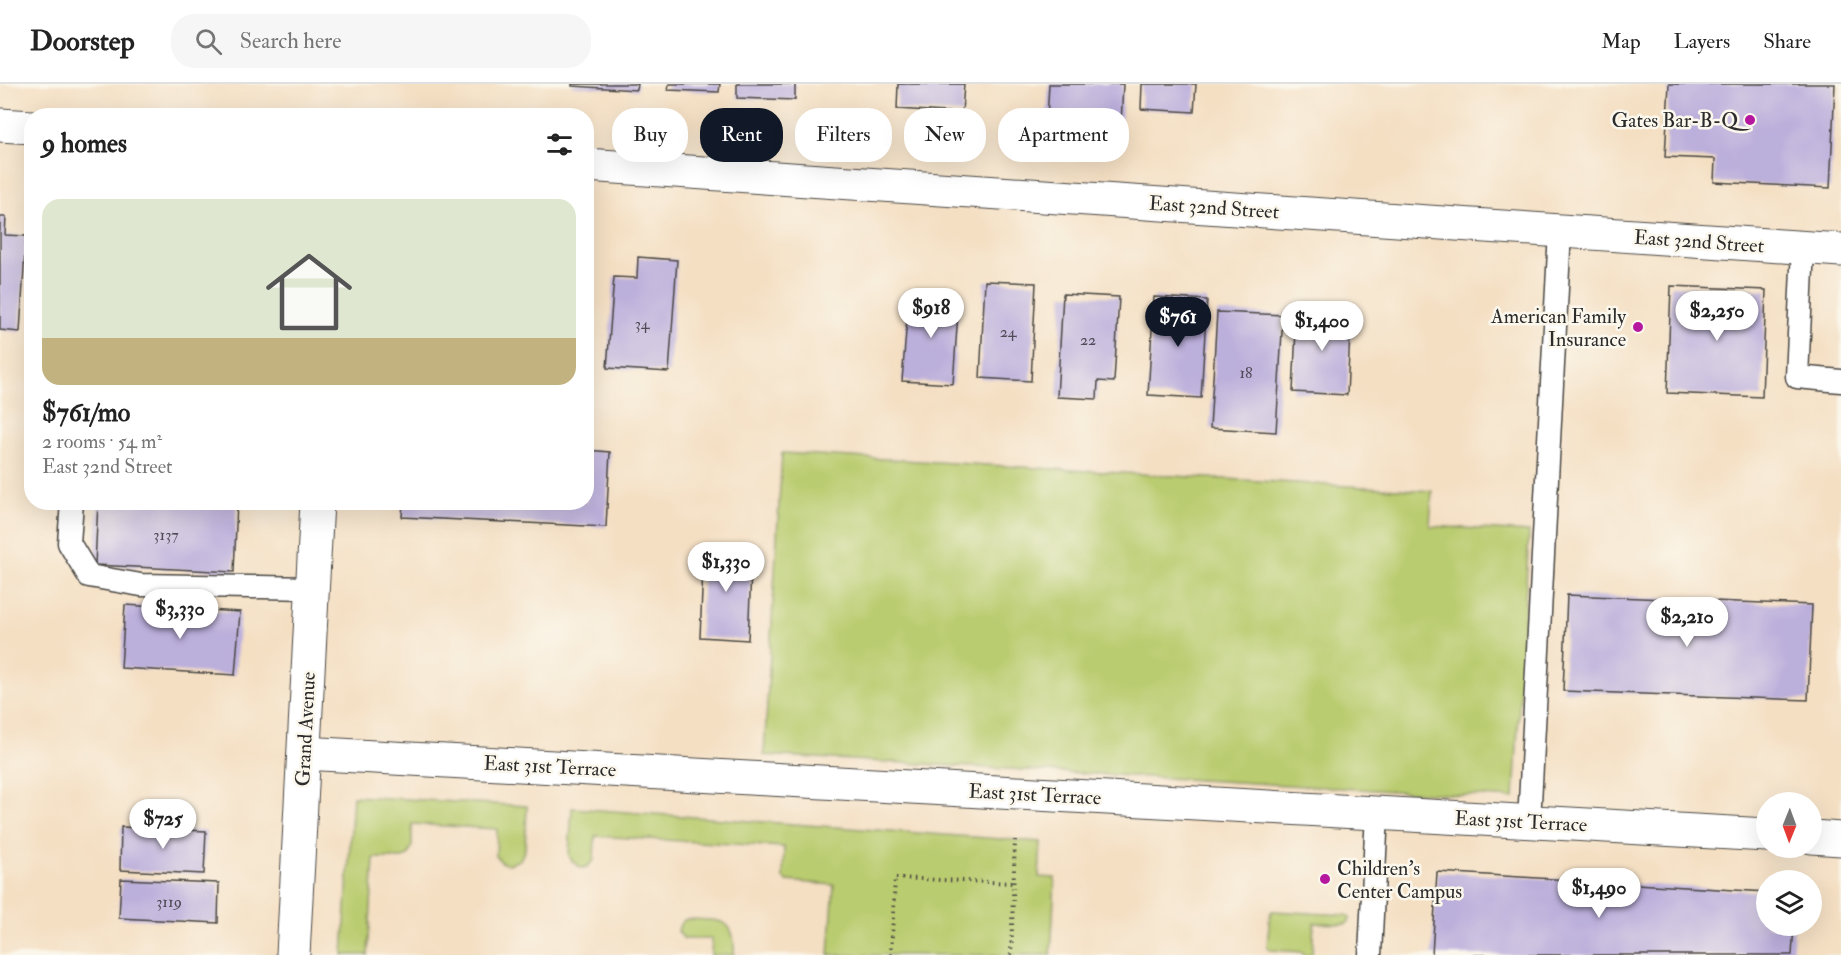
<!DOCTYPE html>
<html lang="en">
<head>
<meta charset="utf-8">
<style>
  body { margin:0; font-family:"IM FELL Double Pica",serif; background:#f6f6f6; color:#222; height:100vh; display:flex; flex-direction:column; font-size:22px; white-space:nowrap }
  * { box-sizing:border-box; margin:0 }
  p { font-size:20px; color:#767676 }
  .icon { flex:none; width:33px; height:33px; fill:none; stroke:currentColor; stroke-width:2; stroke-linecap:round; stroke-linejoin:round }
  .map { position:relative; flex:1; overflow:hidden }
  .panel { position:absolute; left:24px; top:24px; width:570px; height:402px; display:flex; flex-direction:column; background:#fff; border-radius:24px; box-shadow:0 6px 24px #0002 }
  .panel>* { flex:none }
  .banner { position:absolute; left:612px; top:24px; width:570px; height:54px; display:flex; gap:12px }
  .needle { width:39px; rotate:181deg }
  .buttons { position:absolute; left:1756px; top:708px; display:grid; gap:12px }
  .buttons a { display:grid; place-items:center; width:66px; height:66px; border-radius:50%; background:#fff; box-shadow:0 6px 24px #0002; font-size:30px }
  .price { position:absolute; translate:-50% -51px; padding:0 14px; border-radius:21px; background:#fff; color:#222; font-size:20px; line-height:39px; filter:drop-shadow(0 2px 3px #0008) }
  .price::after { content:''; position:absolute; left:50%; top:36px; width:18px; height:14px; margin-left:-9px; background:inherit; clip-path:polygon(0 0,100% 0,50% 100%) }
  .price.current { background:#111827; color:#fff }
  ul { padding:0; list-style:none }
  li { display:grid; align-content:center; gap:12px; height:318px; padding:0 18px }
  li span { display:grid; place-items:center; height:186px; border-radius:18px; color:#555 }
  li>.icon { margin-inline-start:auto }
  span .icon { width:108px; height:108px; fill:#fffc; stroke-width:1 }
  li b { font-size:26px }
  h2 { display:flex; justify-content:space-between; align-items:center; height:72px; padding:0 18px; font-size:26px }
  .chip { padding:0 21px; border-radius:24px; background:#fff; box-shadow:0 6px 24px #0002; font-size:21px; line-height:54px }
  .chip.current { background:#111827; color:#fff }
  header { display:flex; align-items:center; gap:36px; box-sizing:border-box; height:84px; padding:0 30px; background:#fff; border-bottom:2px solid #e0e0e0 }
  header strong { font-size:28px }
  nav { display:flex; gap:33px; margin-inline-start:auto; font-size:21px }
  .search { width:420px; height:54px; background:#f6f6f6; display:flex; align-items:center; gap:15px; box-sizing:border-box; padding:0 21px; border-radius:24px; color:#767676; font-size:22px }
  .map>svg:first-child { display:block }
</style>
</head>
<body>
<header>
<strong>Doorstep</strong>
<div class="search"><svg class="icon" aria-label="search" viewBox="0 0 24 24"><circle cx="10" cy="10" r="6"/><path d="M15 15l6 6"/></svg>Search here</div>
<nav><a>Map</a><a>Layers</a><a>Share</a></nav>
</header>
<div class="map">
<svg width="1841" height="871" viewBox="0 0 1841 871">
  <rect width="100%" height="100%" fill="#fbf7ec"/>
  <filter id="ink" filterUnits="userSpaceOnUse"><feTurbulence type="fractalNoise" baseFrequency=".0167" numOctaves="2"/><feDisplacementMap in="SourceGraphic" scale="12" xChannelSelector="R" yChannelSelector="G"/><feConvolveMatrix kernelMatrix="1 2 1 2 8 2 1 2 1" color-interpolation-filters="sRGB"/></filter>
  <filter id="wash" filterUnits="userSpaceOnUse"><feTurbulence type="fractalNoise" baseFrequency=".008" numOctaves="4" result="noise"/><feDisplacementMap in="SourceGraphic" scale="24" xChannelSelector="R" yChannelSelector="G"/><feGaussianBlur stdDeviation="1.35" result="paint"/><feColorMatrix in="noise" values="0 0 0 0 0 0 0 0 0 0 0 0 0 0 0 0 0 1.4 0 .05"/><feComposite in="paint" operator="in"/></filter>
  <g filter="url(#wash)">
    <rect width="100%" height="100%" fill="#f4dfc3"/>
    <!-- green -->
    <path fill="#bacc6f" stroke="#727c4d" stroke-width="1.5" d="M 782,369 L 1432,407 L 1430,442 L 1529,448 L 1514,714 L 764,671 Z
      M 353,712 L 527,722 L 525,765 L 520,776 L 509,780 L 502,779 L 496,772 L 497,745 L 412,740 L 412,762 L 408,772 L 402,774 L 374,774 L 368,871 L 343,871 Z
      M 572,724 L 1041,758 L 1039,793 L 1055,794 L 1051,871 L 829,871 L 834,801 L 787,797 L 783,794 L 783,790 L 784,763 L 595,752 L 594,776 L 587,783 L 581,784 L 572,777 L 569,771 Z
      M 1272,827 L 1346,831 L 1350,834 L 1349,838 L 1346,840 L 1314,839 L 1312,871 L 1303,871 L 1302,868 L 1270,866 L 1267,863 L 1270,830 Z
      M 687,835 C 719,837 736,831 734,871 L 711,871 L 712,855 L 684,855 L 678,847 C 679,841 681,837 687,835 Z"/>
    <g id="blocks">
      <!-- building -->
      <path fill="#bbafdb" d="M 572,0 L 638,0 L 637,6 L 572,2 Z
        M 669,0 L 720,0 L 719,8 L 668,6 Z
        M 737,0 L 795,0 L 795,16 L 737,14 Z
        M 898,0 L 964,0 L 962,29 L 897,25 Z
        M 1049,0 L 1123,0 L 1121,40 L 1047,36 Z
        M 1142,0 L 1196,0 L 1194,28 L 1141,25 Z
        M 1669,0 L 1835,0 L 1830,104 L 1714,98 L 1715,75 L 1665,73 Z
        M 0,133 L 6,133 L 5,151 L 26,152 L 20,248 L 0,246 Z
        M 638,173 L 677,176 L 669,288 L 607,284 L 614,193 L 637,194 Z
        M 985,197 L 1036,199 L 1031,297 L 980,294 Z
        M 1671,202 L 1766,206 L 1762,313 L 1667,309 Z
        M 909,210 L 959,214 L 953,300 L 902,297 Z
        M 1063,210 L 1119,213 L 1114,298 L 1098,297 L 1097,315 L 1057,313 Z
        M 1154,213 L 1207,216 L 1201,314 L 1148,311 Z
        M 1297,225 L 1351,228 L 1347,311 L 1293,308 Z
        M 1217,228 L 1283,231 L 1276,348 L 1210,344 Z
        M 586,366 L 610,368 L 606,443 L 402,433 L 403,418 L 586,418 Z
        M 98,418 L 237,418 L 234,488 L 95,481 Z
        M 704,462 L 752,465 L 748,556 L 700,553 Z
        M 1567,511 L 1812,521 L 1808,616 L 1563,607 Z
        M 125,521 L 240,528 L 235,591 L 121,584 Z
        M 121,743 L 206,747 L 204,790 L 120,786 Z
        M 1437,788 L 1767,808 L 1767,842 L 1794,842 L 1792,871 L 1432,871 Z
        M 121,795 L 219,799 L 218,839 L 119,834 Z"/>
    </g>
  </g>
  <g filter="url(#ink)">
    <use href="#blocks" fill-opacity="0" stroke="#494642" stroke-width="1.5"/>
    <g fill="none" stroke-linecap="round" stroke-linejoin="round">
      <defs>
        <path id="lane" d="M 1803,164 L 1797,293 L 1841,297
          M 72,418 L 69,459 L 89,492 L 141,501 L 312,504
          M 1529,738 L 1560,147
          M 1370,871 L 1377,729"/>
        <path id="street" d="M 0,41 L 32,43
          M 586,81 L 1841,166
          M 304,669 L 1767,751
          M 1812,753 L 1841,755
          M 293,871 L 317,418"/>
      </defs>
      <!-- lane casing -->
      <use href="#lane" stroke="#494642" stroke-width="25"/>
      <!-- street casing -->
      <use href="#street" stroke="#494642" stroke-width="35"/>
      <!-- path -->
      <path stroke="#494642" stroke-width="4" stroke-dasharray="1.5 4.5" stroke-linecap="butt" d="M 891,871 L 895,794 L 1013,799
        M 1011,871 L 1015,756"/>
      <!-- lane -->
      <use href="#lane" stroke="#fff" stroke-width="22"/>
      <!-- street -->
      <use href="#street" stroke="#fff" stroke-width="33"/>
    </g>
  </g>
  <!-- markers -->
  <g fill="#b5179e" stroke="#fbf7ec" stroke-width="2">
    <circle cx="1750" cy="36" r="6"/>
    <circle cx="1638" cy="243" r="6"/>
    <circle cx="1325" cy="795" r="6"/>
  </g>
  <g text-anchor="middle" stroke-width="5" stroke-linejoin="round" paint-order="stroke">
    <!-- number labels -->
    <g font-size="16" fill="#4f4c57">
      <text x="642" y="245">34</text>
      <text x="1008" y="253">24</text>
      <text x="1088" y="261">22</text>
      <text x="1246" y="294">18</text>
      <text x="166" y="456">3137</text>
      <text x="169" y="823">3119</text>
    </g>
    <!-- poi labels -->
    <g font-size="20" fill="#2b2b2b" stroke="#fbf7ec" text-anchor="end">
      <text x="1738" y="43">Gates Bar-B-Q</text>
      <text x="1626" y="239">American Family<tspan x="1626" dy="23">Insurance</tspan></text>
      <text x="1337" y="791" text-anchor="start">Children's<tspan x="1337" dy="23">Center Campus</tspan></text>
    </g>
    <!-- street labels -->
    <g font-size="20" fill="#2b2b2b" stroke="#fbf7ec">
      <text transform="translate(1214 123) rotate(4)" y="7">East 32nd Street</text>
      <text transform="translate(1699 157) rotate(4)" y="7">East 32nd Street</text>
      <text transform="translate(305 645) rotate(-87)" y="7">Grand Avenue</text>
      <text transform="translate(550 682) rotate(3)" y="7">East 31st Terrace</text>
      <text transform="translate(1035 710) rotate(3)" y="7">East 31st Terrace</text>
      <text transform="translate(1521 737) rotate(3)" y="7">East 31st Terrace</text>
    </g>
  </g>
</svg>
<div class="buttons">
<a><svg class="needle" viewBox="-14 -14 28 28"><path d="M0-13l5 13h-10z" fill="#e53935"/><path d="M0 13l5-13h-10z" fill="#767676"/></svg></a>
<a><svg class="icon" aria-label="layers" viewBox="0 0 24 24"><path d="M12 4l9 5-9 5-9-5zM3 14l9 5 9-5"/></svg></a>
</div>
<b class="price" style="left:931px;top:255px">$918</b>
<b class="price" style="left:1717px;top:258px">$2,250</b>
<b class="price current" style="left:1178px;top:264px">$761</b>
<b class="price" style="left:1322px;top:268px">$1,400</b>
<b class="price" style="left:726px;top:509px">$1,330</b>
<b class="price" style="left:180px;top:556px">$3,330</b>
<b class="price" style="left:1687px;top:564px">$2,210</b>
<b class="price" style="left:163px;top:766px">$725</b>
<b class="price" style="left:1599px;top:835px">$1,490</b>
<div class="banner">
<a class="chip">Buy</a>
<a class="chip current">Rent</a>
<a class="chip">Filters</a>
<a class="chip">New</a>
<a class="chip">Apartment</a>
</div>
<section class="panel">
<h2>9 homes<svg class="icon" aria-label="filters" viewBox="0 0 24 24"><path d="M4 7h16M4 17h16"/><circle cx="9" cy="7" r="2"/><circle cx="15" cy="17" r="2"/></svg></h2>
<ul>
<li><span style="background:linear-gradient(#dfe7d0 75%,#c2b280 0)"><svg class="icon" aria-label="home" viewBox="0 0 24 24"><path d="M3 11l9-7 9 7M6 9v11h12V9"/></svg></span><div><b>$761/mo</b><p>2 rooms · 54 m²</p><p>East 32nd Street</p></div></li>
</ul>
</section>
</div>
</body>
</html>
